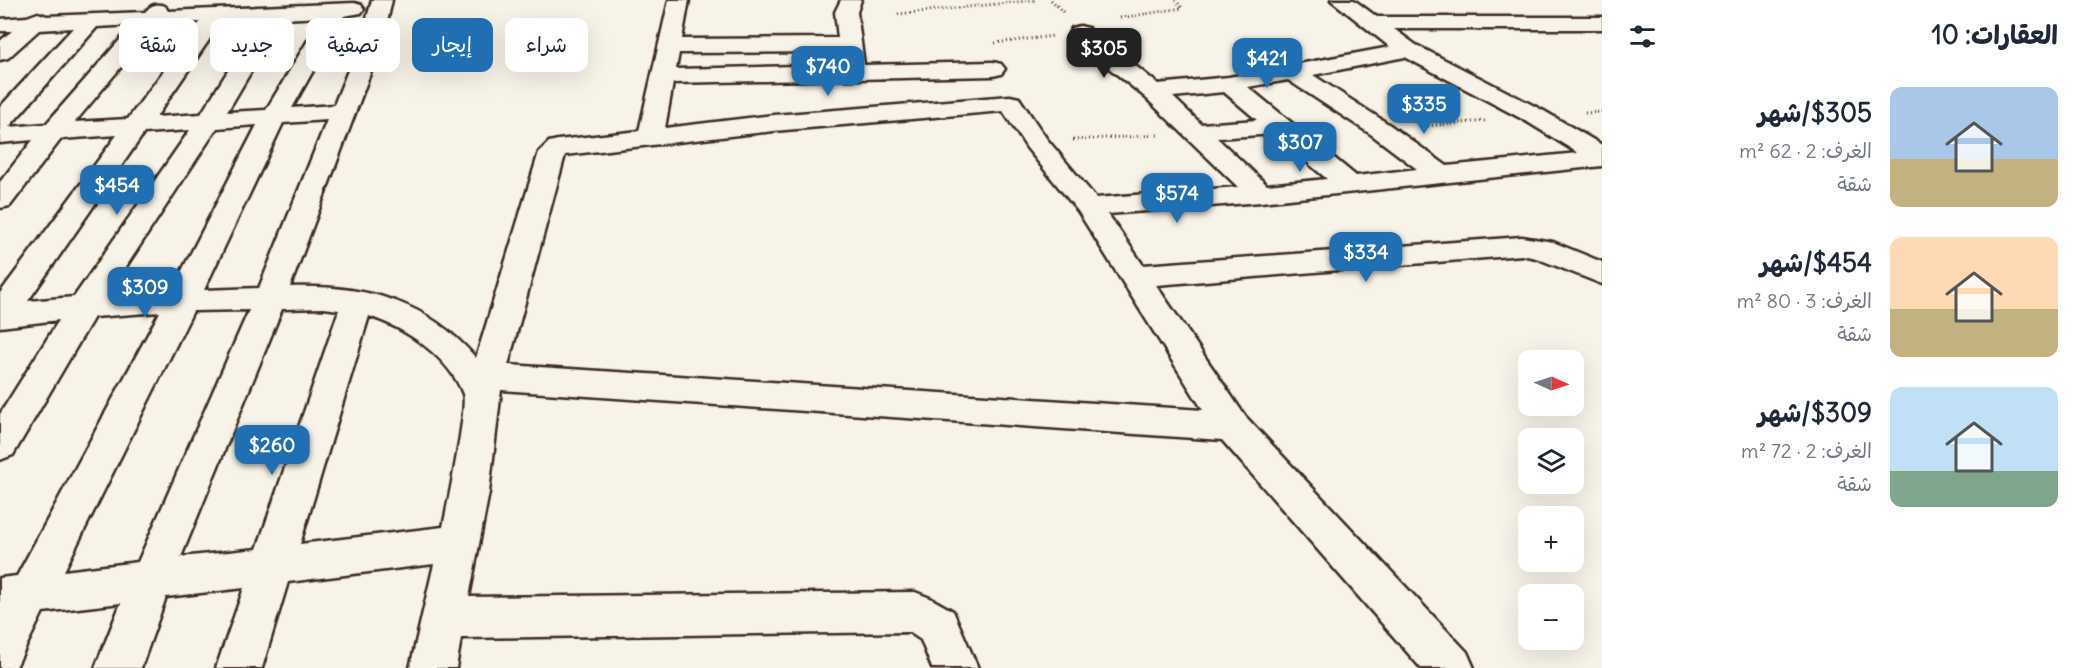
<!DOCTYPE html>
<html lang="ar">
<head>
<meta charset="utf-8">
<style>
  body { margin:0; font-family:Delius,"Playpen Sans Arabic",sans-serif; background:#f6f6f7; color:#1f2937; direction:rtl; height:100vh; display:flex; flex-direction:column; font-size:22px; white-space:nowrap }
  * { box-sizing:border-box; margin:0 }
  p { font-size:20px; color:#747a83 }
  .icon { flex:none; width:33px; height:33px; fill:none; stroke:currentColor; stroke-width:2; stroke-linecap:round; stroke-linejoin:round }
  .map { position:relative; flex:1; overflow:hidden; direction:ltr }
  .drawer { display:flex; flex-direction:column; background:#fff; width:480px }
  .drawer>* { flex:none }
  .guide { position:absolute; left:18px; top:18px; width:570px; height:54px; direction:rtl; display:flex; gap:12px }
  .needle { width:39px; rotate:93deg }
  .controls { position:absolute; left:1518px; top:350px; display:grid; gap:12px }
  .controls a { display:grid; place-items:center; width:66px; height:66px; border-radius:12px; background:#fff; box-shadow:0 6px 24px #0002; font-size:30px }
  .price { position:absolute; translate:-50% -51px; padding:0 14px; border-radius:12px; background:#1f6fb2; color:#fff; font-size:20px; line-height:39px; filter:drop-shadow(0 2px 3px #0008) }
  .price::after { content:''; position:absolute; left:50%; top:36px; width:18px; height:14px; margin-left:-9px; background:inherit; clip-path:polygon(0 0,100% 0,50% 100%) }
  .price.on { background:#222; color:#fff }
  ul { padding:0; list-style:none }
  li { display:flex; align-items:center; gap:18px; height:150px; padding:0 24px }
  li span { display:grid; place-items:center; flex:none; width:168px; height:120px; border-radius:12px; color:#555 }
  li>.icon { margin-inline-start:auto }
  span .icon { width:72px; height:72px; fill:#fffc; stroke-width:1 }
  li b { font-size:26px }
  h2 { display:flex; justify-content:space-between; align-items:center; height:72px; padding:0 24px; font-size:26px }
  .chip { padding:0 21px; border-radius:12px; background:#fff; box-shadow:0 6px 24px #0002; font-size:21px; line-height:54px }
  .chip.on { background:#1f6fb2; color:#fff }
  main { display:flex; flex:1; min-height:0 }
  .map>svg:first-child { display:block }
</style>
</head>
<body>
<main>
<section class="drawer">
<h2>العقارات: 10<svg class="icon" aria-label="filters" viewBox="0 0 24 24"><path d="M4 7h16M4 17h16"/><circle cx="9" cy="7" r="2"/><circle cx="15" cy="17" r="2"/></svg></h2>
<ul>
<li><span style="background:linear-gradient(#a9c7e8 60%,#c2b280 0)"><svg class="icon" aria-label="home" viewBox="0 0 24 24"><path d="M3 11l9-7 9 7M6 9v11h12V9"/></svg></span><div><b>$305/شهر</b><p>الغرف: 2 · 62 m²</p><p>شقة</p></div></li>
<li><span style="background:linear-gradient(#ffd9b3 60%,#c2b280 0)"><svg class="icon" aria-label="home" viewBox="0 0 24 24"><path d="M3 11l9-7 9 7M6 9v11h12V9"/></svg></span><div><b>$454/شهر</b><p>الغرف: 3 · 80 m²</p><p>شقة</p></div></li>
<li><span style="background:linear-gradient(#bfe0f5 70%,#7fa58c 0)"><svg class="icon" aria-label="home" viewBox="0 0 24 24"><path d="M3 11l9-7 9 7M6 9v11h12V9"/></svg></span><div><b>$309/شهر</b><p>الغرف: 2 · 72 m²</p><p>شقة</p></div></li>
</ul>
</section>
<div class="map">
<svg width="1602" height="668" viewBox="0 0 1602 668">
  <rect width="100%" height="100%" fill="#f7f3e8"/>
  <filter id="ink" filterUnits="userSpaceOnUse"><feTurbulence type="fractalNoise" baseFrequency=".0167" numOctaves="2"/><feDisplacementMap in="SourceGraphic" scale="12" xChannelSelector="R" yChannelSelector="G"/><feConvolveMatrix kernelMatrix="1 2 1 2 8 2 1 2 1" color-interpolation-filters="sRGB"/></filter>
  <g filter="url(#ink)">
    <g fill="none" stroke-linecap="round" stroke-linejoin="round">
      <defs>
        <path id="minor" d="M 372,0 L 392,0 L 384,36 L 290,287 C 365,285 426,300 476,358 L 539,152 L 549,142 L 558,140 L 639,131 L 669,0 L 689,0 L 682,39 L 838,38 L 835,12 L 841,0 L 861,0 L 857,12 L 864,65 L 993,62 L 1001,64 L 1005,69 L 1001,74 L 993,76 L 673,83 L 665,128 L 774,115 L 1010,96 L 1019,98 L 1046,138 L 1096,198 L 1238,187 L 1145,97 L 1072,38 L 1069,33 L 1072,28 L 1080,26 L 1088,28 L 1158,84 L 1229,77 L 1390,47 L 1331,0 L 1354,0 L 1377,17 L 1602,17 L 1602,29 L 1394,29 L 1416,45 L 1544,111 L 1602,145 L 1602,166 L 1261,202 L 1108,214 L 1143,265 L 1522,237 L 1553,242 L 1602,262 L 1602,284 L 1536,258 L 1522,255 L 1156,285 L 1245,416 L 1467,652 L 1474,668 L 1421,668 L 1222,440 L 501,390 L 489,492 L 469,597 L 915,592 L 930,598 L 953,611 L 978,668 L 932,668 L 921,640 L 909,632 L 461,638 L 456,668 L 410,668 L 434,564 L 288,582 L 262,668 L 216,668 L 244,588 L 166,597 L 141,668 L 95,668 L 121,603 L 43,612 L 16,667 L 0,668 L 0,578 L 17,576 L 160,312 L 94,317 L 13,455 L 0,460 L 0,414 L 59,320 L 0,327 L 0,293 L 117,135 L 61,139 L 10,206 L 0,208 L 0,182 L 33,140 L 0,143 L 0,107 L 73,28 L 39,30 L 8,58 L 0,60 L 0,41 L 12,31 L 0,31 L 0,19 L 27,17 L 38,13 L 47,16 L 145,12 C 151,5 156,3 165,6 L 168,11 L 354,3 L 361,5 L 364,9 L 361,13 L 344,16 L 292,108 L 334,105 L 362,36 ZM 322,17 L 266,110 L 227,112 L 282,19 ZM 260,20 L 201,114 L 156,117 L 222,21 ZM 200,22 L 128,119 L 75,122 L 157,24 ZM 133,25 L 46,124 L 9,127 L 97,27 ZM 840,52 L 841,65 L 676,69 L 679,53 ZM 1405,57 L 1526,121 L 1578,153 L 1447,166 L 1390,125 L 1313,75 ZM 1288,80 L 1372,135 L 1417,169 L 1356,176 L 1248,87 ZM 1224,92 L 1257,120 L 1201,124 L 1173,97 ZM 1003,111 L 1027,148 L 1078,211 L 1203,410 L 508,365 L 565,155 L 774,131 ZM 327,120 L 259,288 L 204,290 L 283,123 ZM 257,125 L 172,290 L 108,294 L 217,128 ZM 190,130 L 74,297 L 28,301 L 144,133 ZM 1274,134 L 1327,179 L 1267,185 L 1217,138 ZM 324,308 L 339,310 L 257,549 L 181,557 L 282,309 ZM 249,310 L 138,562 L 64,571 L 193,311 ZM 369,316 C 406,328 449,357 463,394 C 468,407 447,508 443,527 L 300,544 Z"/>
      </defs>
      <!-- minor casing -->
      <use href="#minor" stroke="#3b2a1e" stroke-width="5"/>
      <!-- path -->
      <path stroke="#3b2a1e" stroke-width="3" stroke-dasharray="1 3" stroke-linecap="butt" d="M 1051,0 L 1065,14
        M 898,14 L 1036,0
        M 1120,18 L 1182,8 L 1176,0
        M 995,43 L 1054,36
        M 1585,113 L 1602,112
        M 1424,126 L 1485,121
        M 1073,140 L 1158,135"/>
      <!-- minor -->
      <use href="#minor" fill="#f7f3e8" fill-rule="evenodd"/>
    </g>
  </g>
</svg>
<div class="controls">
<a><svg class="needle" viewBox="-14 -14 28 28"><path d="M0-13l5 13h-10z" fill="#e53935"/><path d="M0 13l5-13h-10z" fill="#747a83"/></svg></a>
<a><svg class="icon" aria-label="layers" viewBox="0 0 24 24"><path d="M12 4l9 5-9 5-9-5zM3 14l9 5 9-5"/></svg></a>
<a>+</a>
<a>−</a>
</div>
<b class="price on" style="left:1104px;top:79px">$305</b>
<b class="price" style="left:1267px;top:89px">$421</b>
<b class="price" style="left:828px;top:97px">$740</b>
<b class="price" style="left:1424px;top:135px">$335</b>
<b class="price" style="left:1300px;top:173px">$307</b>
<b class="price" style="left:117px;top:216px">$454</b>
<b class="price" style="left:1177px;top:224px">$574</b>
<b class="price" style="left:1366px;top:283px">$334</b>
<b class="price" style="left:145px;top:318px">$309</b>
<b class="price" style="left:272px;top:476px">$260</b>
<div class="guide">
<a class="chip">شراء</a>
<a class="chip on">إيجار</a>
<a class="chip">تصفية</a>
<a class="chip">جديد</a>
<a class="chip">شقة</a>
</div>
</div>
</main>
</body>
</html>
